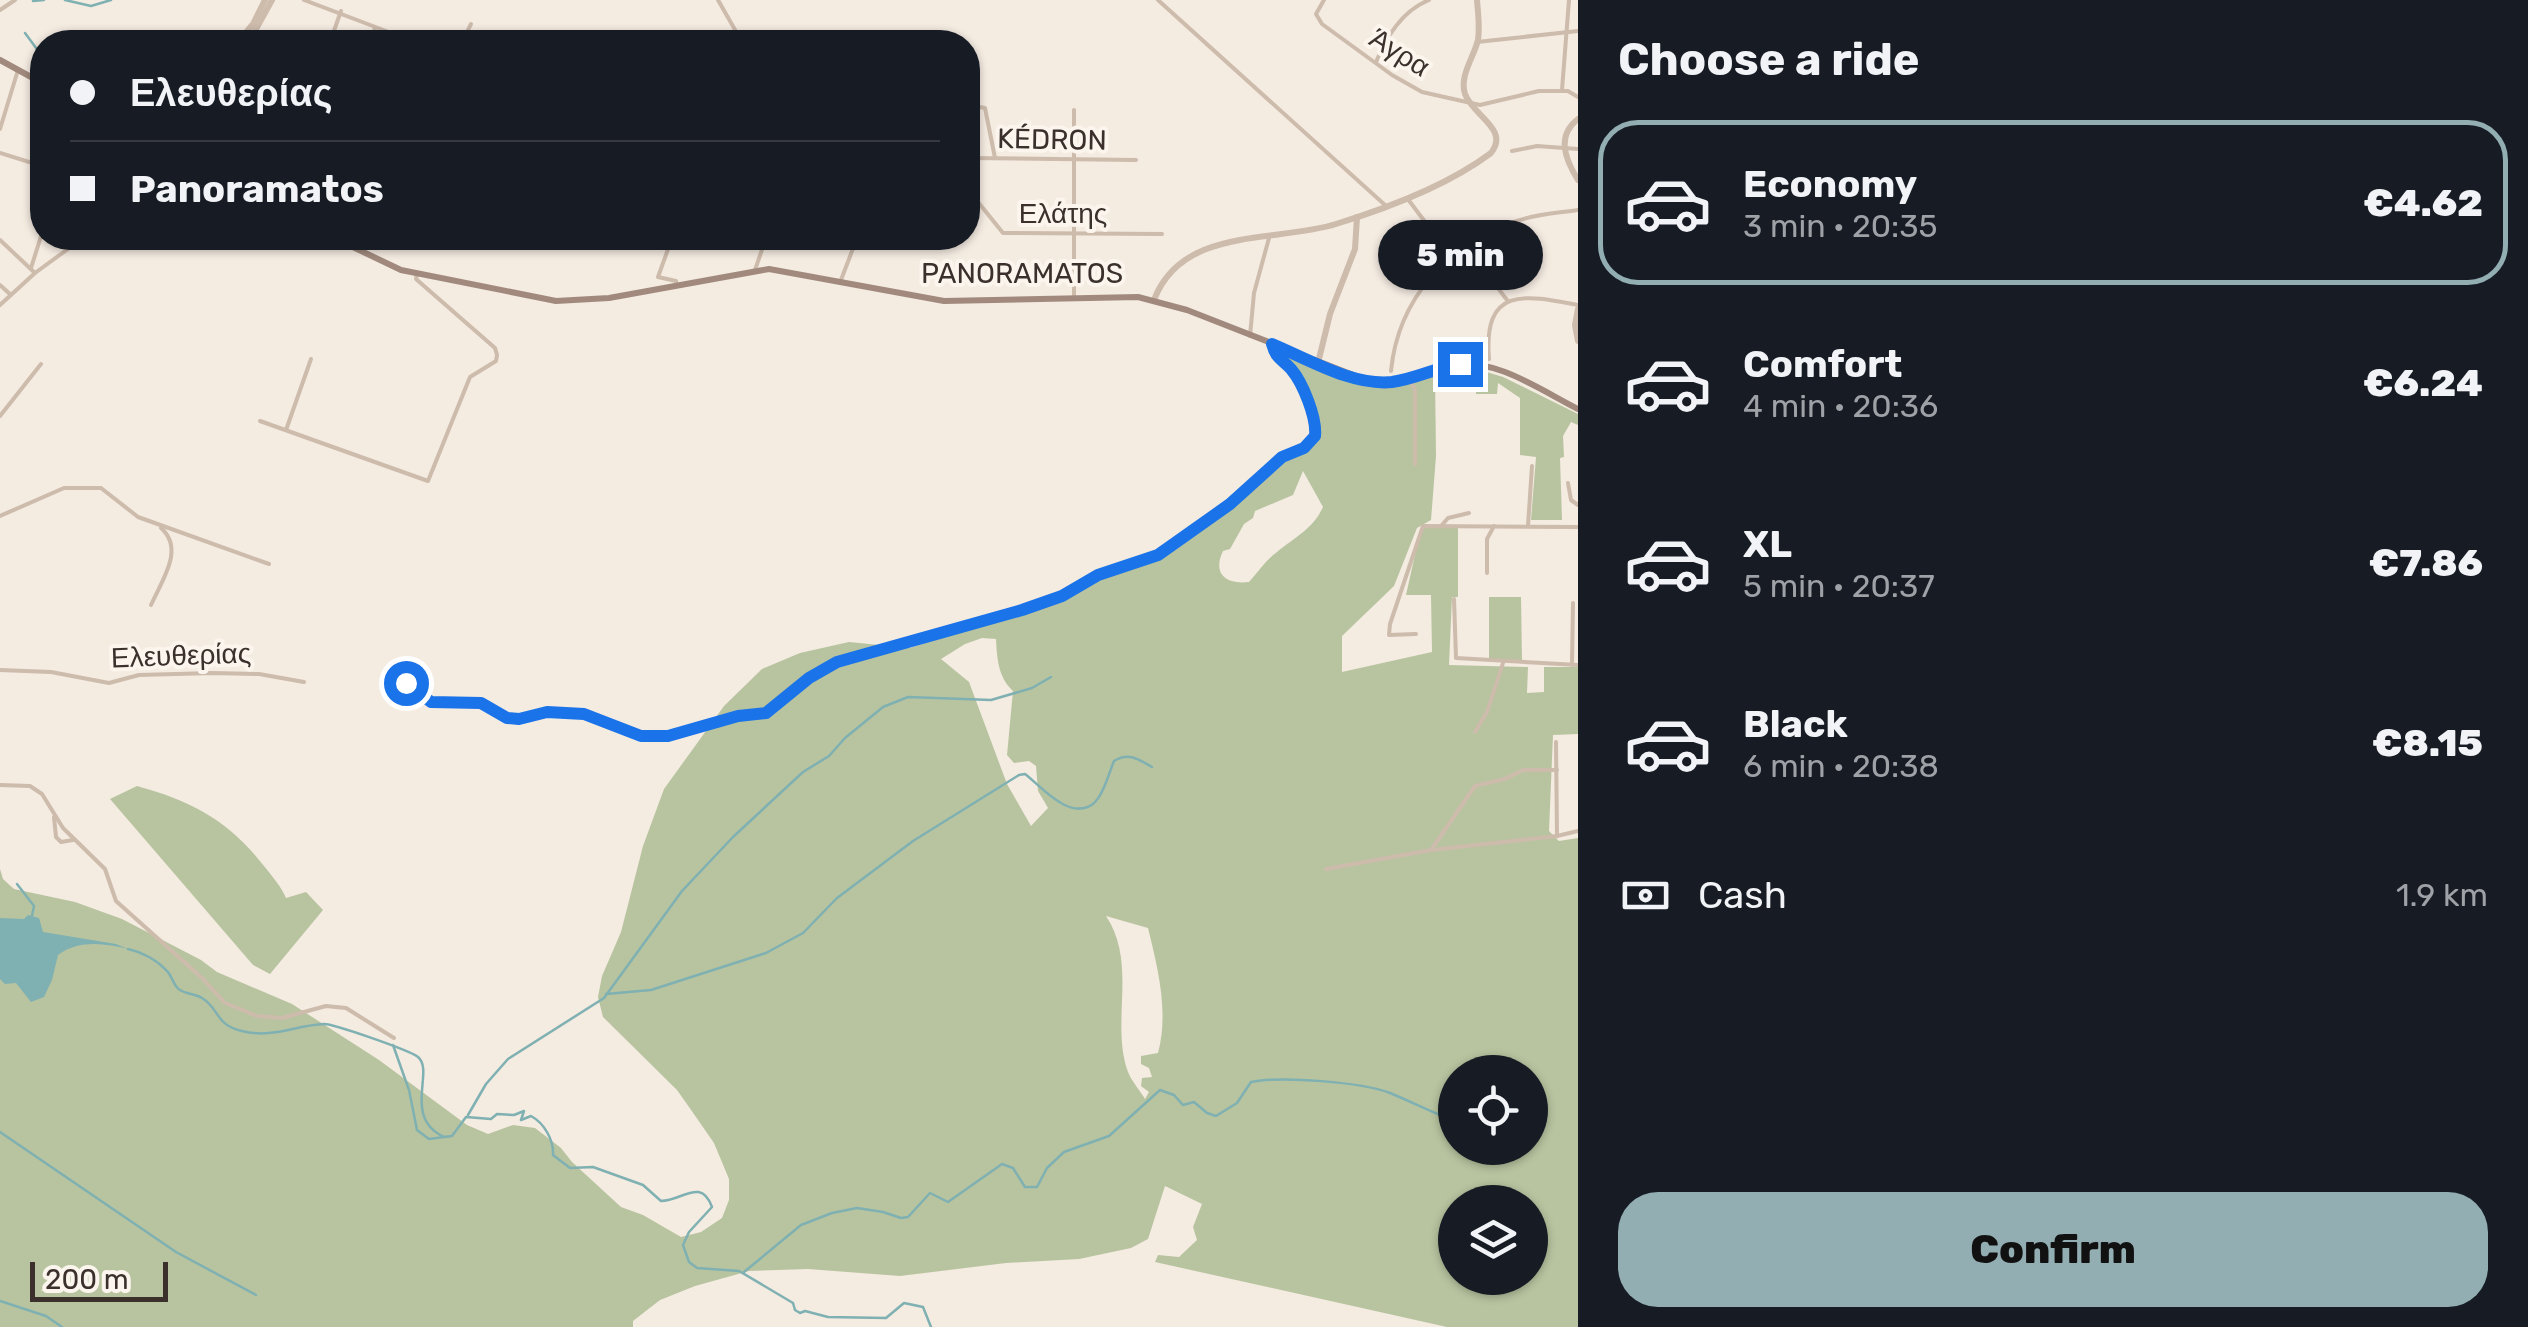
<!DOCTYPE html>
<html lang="en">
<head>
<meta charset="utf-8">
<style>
  body { margin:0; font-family:Rubik,sans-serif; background:#20242c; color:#f1f3f6; height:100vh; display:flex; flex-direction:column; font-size:38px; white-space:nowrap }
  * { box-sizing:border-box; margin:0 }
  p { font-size:32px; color:#9ea1a6 }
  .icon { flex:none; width:55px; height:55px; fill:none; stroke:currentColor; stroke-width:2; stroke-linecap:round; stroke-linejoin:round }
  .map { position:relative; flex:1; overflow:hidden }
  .side { display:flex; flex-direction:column; background:#171b24; width:950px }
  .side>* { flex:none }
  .top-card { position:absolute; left:30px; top:30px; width:950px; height:220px; border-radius:40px; box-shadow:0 2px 8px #0004; display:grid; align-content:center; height:220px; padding:0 40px; background:#171b24 }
  .buttons { position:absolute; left:1438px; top:1055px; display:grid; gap:20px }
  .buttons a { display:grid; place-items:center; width:110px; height:110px; border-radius:50%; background:#171b24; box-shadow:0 2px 8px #0004; font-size:50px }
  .scale { position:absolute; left:30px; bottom:25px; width:138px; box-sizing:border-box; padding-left:10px; border:5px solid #3b302b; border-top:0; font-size:28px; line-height:35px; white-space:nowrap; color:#3b302b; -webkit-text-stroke:8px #fbf5ee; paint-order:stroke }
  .end { position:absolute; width:45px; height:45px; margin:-22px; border:12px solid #1a73e8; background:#fff; box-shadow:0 0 0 5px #fff }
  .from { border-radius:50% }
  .bubble { position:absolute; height:70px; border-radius:35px; background:#171b24; box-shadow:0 2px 8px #0004; font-size:32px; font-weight:800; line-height:70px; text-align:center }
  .top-card b { display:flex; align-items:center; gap:35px; height:95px; font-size:38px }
  .top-card b+b { border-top:2px solid #363941 }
  .top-card i { width:25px; height:25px; background:#f1f3f6 }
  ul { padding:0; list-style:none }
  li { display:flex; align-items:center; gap:30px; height:165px; margin:0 20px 15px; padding:0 20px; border:5px solid transparent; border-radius:40px }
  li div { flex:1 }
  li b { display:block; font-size:38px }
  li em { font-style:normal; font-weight:800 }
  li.current { border-color:#92aeb2 }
  li>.icon { width:90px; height:90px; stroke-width:1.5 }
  h2 { padding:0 40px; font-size:45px; line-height:120px }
  .pay { display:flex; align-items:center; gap:25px; height:110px; padding:0 40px; font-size:38px }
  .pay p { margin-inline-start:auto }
  .button { display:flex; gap:20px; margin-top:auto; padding:20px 40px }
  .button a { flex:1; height:115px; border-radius:40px; background:#92aeb2; color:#111; font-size:40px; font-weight:800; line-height:115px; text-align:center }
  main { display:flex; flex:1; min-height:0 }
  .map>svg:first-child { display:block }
</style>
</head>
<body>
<main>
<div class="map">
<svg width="1578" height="1327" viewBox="0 0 1578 1327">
  <rect width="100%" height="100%" fill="#f4ebe1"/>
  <g fill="#b8c4a0" fill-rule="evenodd">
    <path d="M 1278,351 C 1344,378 1362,395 1435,375 L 1436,456 L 1431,520 L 1417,528 L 1394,586 L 1342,636 L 1342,672 L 1432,652 L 1431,595 L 1406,595 L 1421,528 L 1426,525 L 1458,528 L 1458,597 L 1452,597 L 1449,665 L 1528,667 L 1527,693 L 1544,692 L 1544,667 L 1578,667 L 1578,734 L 1553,735 L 1549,831 L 1559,841 L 1578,838 L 1578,1327 L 1447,1327 L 1155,1262 L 1158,1255 L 1179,1257 L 1197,1240 L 1193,1227 L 1202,1204 L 1165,1186 L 1148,1239 L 1131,1248 L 1079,1259 L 1006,1263 L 900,1276 L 808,1269 L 749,1271 L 695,1286 L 660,1300 L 633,1321 L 633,1327 L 0,1327 L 0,869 L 3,879 L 14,889 L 75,902 L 122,919 L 201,960 L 217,972 L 292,1004 L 379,1060 L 467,1125 L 488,1134 L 513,1125 L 535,1128 L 561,1148 L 572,1162 L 621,1207 L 643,1215 L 681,1237 L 701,1232 L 722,1218 L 729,1200 L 729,1179 L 714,1143 L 689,1107 L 677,1090 L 603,1017 L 598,997 L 602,976 L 621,932 L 643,846 L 664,789 L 724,706 L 762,669 L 800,653 L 849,642 L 910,648 L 1051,602 L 1093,578 L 1153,559 L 1229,507 L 1282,459 L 1315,438 C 1319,414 1307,397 1297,377 C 1292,367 1281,362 1278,351 ZM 1303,471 L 1323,507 C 1313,529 1295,537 1277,552 C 1266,560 1258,572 1249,582 C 1226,585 1212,574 1223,551 L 1230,549 L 1244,524 L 1253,518 L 1255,511 L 1293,495 ZM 982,638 L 996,639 C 997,658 998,677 1013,691 L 1007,755 L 1014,763 L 1029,761 L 1036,766 L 1038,791 L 1048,808 L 1031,826 L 1007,784 L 969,682 L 941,659 L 965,644 ZM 1106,916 L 1148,928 C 1158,969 1169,1012 1158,1053 L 1141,1056 L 1141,1064 L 1149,1068 L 1152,1077 L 1142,1078 L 1141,1086 L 1149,1092 L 1145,1099 C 1140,1090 1132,1082 1128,1072 C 1110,1022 1138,964 1106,916 ZM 1455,1072 L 1530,1072 L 1530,1148 L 1455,1148 ZM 1455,1202 L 1530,1202 L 1530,1278 L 1455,1278 Z"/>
    <polygon points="1477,369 1503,377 1578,414 1578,425 1571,422 1563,436 1564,457 1560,458 1562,520 1531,520 1536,457 1520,455 1520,398 1498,383 1497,394 1476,394"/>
    <polygon points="1489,597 1521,597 1522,663 1489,660"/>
    <path d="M 137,786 C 192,801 229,821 264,866 C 272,876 282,888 286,898 L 306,892 L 323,910 L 270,974 L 253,965 L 110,799 Z"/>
  </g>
  <path fill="#7fb0b2" d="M 28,915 L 39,918 L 43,932 L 116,944 L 128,949 C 104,943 78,940 58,955 L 52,980 L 44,997 L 31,1002 L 16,983 L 5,984 L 0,979 L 0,918 L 24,919 Z"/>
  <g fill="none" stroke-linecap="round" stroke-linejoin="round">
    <g stroke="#7fb0b2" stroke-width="2.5">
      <polyline points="65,0 91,6 111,0"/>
      <polyline points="33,1 44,0"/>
      <polyline points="25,33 42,56"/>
      <polyline points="17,884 34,906 32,916"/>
      <path d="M 128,949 C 142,952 157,960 167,971 C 173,977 173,986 180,990 C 186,994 196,994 202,998 C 220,1009 215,1025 242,1031 C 272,1039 296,1025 324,1024 C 334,1024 409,1050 418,1057 C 435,1071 402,1117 444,1137"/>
      <path d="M 606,994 L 651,990 L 766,953 L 803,933 L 837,898 L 913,841 L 1019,775 L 1025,774 C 1042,787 1069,821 1093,804 C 1103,796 1109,773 1114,761 C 1129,752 1138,759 1152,767"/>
      <path d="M 393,1045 L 409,1090 L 417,1130 L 429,1139 L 452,1136 L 466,1117 L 491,1119 L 497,1114 L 514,1115 L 524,1111 L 521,1120 L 531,1116 C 544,1123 554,1140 553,1155 L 570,1168 L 593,1167 L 643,1185 L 661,1201 C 682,1201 701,1177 712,1207 L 689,1232 L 683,1245 L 689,1262 L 697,1268 L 739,1271 L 793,1303 L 795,1310 L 800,1313 L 805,1311 L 828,1317 L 886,1318 L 904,1303 L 923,1307 L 931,1327"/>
      <polyline points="468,1115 486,1084 508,1059 604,998 682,891 733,837 803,772 829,756 845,738 883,707 908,697 991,700 1032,688 1051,677"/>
      <polyline points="0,1132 176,1252 256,1295"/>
      <path d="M 744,1272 L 801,1225 L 832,1213 L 857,1208 L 883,1212 L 901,1218 L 908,1217 L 930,1193 L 948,1202 L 1002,1164 L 1013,1168 L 1025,1187 L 1037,1187 L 1047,1168 L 1064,1152 L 1109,1136 L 1160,1090 L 1174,1095 L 1183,1105 L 1194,1102 L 1207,1113 L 1216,1116 L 1237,1103 L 1251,1082 C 1282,1076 1361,1082 1390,1093 C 1412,1102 1433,1113 1455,1121"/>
      <polyline points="0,1301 46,1316 62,1327"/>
    </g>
    <g stroke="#cdbbac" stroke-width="4">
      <polyline points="304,0 415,42"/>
      <polyline points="718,0 742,42"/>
      <polyline points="1158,0 1385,205"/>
      <polyline points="1324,0 1316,14 1322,24 1392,75 1422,92 1480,105 1539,91 1568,91 1578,97"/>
      <polyline points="0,10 15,0"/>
      <polyline points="330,42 341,11"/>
      <polyline points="370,42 375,28"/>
      <polyline points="462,42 471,24"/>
      <polyline points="1477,42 1578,31"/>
      <path d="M 1376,62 C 1387,36 1402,11 1429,0"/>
      <polyline points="1562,90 1569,0"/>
      <polyline points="979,107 985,108 995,158"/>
      <polyline points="0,129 18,70"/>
      <polyline points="1512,151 1537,146 1578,149"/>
      <polyline points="0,153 42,166"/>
      <polyline points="968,158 1136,160"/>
      <polyline points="1407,198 1432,231 1485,271 1507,300"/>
      <polyline points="978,202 1003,233 1162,234"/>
      <polyline points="672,238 658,277 676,281 677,285"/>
      <polyline points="0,240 35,273"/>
      <polyline points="31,268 42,233"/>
      <polyline points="755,270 766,238"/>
      <polyline points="841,280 857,238"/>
      <polyline points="0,285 11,295"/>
      <polyline points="1074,297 1074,110"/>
      <polyline points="0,305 35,273 83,238"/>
      <polyline points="1250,336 1254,293 1269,238"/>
      <path d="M 1489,359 C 1483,287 1523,294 1578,305"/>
      <path d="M 1391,371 C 1398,299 1448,243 1517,221 C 1536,214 1558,213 1578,210"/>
      <polyline points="1409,378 1415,390 1415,464"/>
      <polyline points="0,416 41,364"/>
      <polyline points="260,421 428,481 470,377 496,361 497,355 495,348 416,279 417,274"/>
      <polyline points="286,430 311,359"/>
      <polyline points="1568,483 1571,500 1578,505"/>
      <polyline points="0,516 64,488 101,488 138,517 269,564"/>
      <polyline points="1442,525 1448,518 1469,513"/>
      <polyline points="1528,526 1532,466"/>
      <polyline points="1487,573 1487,539 1494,526"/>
      <polyline points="1454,599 1456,658 1578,665"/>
      <path d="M 151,605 C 162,580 185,549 161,528"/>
      <polyline points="1416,634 1389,635 1390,624 1423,526 1578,527"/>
      <polyline points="1572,665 1573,603"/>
      <polyline points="0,670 51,672 109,683 139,675 213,673 259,674 304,682"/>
      <path d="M 406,683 L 434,703 L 481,703 L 507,718 L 519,719 L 547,712 L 585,714 L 641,736 L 675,735 L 723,719 L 756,716 L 777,706 L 809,678 L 837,662 L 1022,610 L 1062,596 L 1097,575 L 1157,555 L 1230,504 L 1282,457 L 1304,447 L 1315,437 C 1317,418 1305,388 1294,372 C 1286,361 1277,360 1273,346"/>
      <polyline points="1475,732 1487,712 1503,663"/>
      <polyline points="1556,742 1557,836 1578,831"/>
      <polyline points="1557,770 1523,770 1505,779 1475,786 1431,850 1557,836"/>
      <polyline points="0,785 30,786 42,794 63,828 105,869 116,901 202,978 225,1003 257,1016 282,1018 326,1006 346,1008 394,1038"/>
      <polyline points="54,817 56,837 61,842 73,840"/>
      <polyline points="1326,869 1431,850"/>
    </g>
    <g stroke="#cdbbac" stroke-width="6">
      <polyline points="238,42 253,24 265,0"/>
      <polyline points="249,42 272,0"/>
      <path d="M 1578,119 C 1556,136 1565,159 1578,180"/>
      <path d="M 1154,300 C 1182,226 1275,243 1336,224 C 1388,208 1447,186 1491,153 C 1510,129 1473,116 1465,94 C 1459,76 1474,57 1478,40 C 1480,27 1478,13 1477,0"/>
      <polyline points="1578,309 1575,325 1578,341"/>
      <polyline points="1318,363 1330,314 1355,249 1357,217"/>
    </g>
    <g stroke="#a18a7d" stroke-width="6">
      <polyline points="0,60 42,83"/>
      <path d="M 334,238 L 401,270 L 556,301 L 609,298 L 769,269 L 944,301 L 1138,297 L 1187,310 L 1366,380 C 1398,386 1421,371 1451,365 C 1495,357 1540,390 1578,409"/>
    </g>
  </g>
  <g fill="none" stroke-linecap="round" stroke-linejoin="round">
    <path stroke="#1a73e8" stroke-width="12" d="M 406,683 L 431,702 L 481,703 L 507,718 L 519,719 L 547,712 L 584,714 L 641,736 L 668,736 L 738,716 L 766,713 L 809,678 L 837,662 L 1022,610 L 1062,596 L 1098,575 L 1158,555 L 1230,504 L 1282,457 L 1304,448 L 1315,436 C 1317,418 1303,383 1291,369 C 1282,359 1276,359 1272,344 C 1308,359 1352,386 1392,382 C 1416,379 1437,367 1460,364"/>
  </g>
  <g text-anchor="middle" stroke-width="8" stroke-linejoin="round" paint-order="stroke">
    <g font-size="28" fill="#3b302b" stroke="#fbf5ee">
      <text transform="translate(1400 52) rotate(32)" y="10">Άγρα</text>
      <text transform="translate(1052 139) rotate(1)" y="10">KÉDRON</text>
      <text x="1063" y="223">Ελάτης</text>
      <text x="1022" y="283">PANORAMATOS</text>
      <text transform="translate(181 655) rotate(-2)" y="10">Ελευθερίας</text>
    </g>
  </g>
</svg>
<div class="buttons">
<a><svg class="icon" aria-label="locate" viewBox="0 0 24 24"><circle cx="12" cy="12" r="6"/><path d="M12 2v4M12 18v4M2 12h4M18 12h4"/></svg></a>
<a><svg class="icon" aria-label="layers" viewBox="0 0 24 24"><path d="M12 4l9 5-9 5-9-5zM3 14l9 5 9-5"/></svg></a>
</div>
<div class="scale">200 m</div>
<i class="end from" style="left:406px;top:683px"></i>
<i class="end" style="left:1460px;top:364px"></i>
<div class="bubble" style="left:1378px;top:220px;width:165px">5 min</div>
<div class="top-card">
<b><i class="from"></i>Ελευθερίας</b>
<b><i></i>Panoramatos</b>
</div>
</div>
<section class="side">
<h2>Choose a ride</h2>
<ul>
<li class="current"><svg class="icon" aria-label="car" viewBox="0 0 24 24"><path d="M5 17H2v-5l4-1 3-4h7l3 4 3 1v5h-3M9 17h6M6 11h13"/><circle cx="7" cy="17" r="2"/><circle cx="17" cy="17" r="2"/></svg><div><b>Economy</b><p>3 min · 20:35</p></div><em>€4.62</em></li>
<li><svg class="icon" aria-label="car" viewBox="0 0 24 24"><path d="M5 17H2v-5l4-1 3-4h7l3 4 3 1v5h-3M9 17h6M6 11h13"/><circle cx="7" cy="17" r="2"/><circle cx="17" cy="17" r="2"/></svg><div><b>Comfort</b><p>4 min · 20:36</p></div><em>€6.24</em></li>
<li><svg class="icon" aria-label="car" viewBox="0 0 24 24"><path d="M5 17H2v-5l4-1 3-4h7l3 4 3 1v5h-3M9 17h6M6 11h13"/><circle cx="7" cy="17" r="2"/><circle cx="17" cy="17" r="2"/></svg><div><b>XL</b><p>5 min · 20:37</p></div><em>€7.86</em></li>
<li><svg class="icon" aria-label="car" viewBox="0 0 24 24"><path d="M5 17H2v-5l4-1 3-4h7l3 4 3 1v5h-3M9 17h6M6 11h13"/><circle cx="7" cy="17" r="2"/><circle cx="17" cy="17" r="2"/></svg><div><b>Black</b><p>6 min · 20:38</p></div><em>€8.15</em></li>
</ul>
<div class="pay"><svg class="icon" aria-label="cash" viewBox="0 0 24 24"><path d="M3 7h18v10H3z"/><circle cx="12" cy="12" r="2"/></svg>Cash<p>1.9 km</p></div>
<div class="button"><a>Confirm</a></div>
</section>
</main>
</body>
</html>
